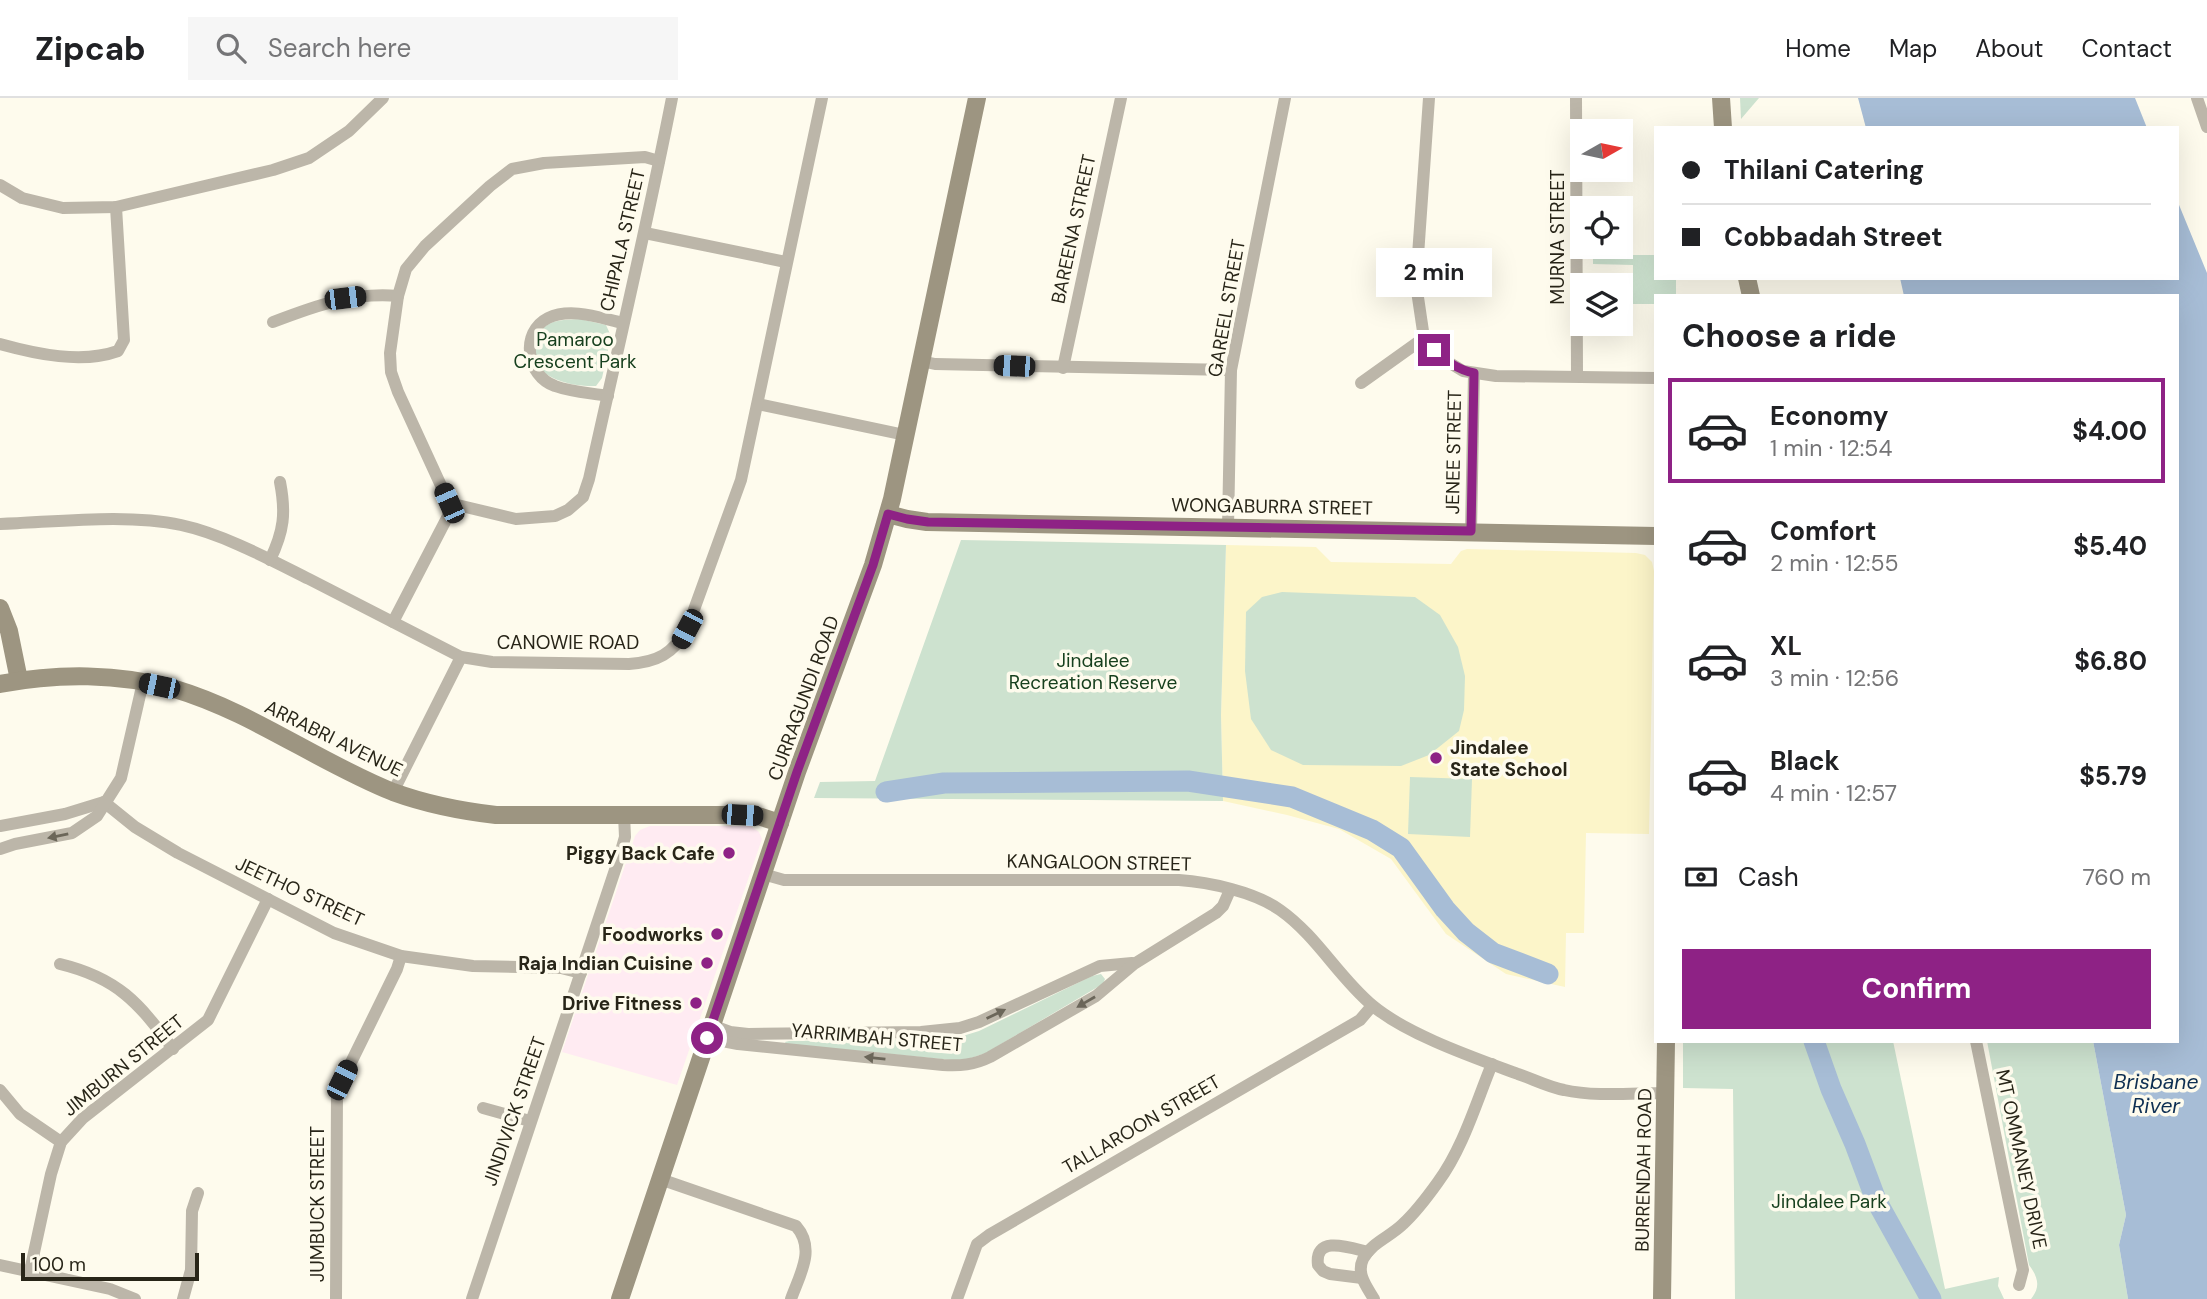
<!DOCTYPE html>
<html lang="en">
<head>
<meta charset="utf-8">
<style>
  body { margin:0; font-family:"DM Sans",sans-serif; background:#f6f6f6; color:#202124; height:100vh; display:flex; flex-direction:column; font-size:26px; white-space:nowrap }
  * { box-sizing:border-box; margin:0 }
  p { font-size:23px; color:#757577 }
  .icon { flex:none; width:38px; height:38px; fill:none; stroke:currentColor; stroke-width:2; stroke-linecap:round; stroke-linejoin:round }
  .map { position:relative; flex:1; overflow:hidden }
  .side { position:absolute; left:1654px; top:196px; width:525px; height:749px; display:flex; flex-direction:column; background:#fff; border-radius:0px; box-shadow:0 7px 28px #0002 }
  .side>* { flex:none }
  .banner { position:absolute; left:1654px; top:28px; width:525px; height:154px; border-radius:0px; box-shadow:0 7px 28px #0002; display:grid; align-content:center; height:154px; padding:0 28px; background:#fff }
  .needle { width:46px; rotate:81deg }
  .buttons { position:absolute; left:1570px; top:21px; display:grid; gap:14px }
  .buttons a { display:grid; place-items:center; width:63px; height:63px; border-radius:0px; background:#fff; box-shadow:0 7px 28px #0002; font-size:35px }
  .scale { position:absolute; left:21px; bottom:18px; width:178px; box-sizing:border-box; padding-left:7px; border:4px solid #282518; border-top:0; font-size:19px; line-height:24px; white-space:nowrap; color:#282518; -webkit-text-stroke:5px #fefbed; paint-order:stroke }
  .end { position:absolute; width:32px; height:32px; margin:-16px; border:9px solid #8e2285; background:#fff; box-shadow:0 0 0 4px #fff }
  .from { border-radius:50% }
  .bubble { position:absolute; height:49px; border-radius:0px; background:#fff; box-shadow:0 7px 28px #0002; font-size:23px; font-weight:700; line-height:49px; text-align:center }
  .car { position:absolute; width:21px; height:42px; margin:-21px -10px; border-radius:9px; box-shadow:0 0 5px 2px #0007; background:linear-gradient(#222 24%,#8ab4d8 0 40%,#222 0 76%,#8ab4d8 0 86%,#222 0) }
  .banner b { display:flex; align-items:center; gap:24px; height:66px; font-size:26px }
  .banner b+b { border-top:2px solid #e0e0e0 }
  .banner i { width:18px; height:18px; background:#202124 }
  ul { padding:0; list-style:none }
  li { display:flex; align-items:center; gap:21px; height:105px; margin:0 14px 10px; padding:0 14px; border:4px solid transparent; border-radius:0px }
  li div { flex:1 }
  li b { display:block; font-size:26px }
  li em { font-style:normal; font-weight:700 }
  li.on { border-color:#8e2285 }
  li>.icon { width:63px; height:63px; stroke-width:1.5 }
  h2 { padding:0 28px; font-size:32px; line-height:84px }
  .pay { display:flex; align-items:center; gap:18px; height:77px; padding:0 28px; font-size:26px }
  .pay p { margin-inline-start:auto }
  .primary-button { display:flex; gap:14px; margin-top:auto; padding:14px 28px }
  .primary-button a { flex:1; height:80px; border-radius:0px; background:#8e2285; color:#fff; font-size:28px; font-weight:700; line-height:80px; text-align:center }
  header { display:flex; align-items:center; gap:42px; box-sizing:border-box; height:98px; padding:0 35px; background:#fff; border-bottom:2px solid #e0e0e0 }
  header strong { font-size:33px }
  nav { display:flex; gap:38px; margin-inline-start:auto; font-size:24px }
  .search { width:490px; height:63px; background:#f6f6f6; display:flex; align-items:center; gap:18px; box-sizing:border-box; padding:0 24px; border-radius:0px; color:#757577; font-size:26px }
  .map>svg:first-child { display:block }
</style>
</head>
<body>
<header>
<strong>Zipcab</strong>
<div class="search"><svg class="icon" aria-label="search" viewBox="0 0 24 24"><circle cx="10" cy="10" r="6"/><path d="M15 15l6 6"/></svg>Search here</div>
<nav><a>Home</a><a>Map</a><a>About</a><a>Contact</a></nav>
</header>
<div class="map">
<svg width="2207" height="1201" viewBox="0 0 2207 1201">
  <rect width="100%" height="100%" fill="#fefbed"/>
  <polygon fill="#ffebf2" points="650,728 750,728 759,734 762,741 677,987 562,954 635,738 640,732"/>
  <polygon fill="#fcf5c9" points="1226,447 1316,449 1331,464 1451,466 1461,453 1467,451 1636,455 1645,457 1652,464 1654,473 1649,736 1586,735 1584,835 1566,835 1565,889 1506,876 1446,836 1391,761 1339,731 1287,717 1223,703 1221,617"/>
  <g fill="#cde2cf">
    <polygon points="1740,0 1759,0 1741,21"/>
    <polygon points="1593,157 1655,157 1656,180 1676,180 1676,198 1656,198 1655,206 1633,206 1633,167 1593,166"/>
    <path d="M 580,221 L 606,227 L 611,238 L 602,280 L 596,288 C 577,289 540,283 535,260 C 534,259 536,250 536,249 C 539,222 557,222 580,221 Z"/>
    <polygon points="961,442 1226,447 1221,617 1223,703 814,700 820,684 875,683"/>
    <polygon points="1282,494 1415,499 1440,517 1458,549 1465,578 1464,612 1459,633 1429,657 1401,668 1303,667 1271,652 1251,621 1245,573 1246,514 1262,499"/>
    <polygon points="1410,679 1472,681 1470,739 1408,736"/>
    <polygon points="1101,876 1105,881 1103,886 1096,890 986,955 962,963 786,946 785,944 789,943 934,941 966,937 979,933 1092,878"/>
    <polygon points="1683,943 1893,943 1945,1191 1999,1179 1998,1188 2004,1201 1735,1201 1733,991 1683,990"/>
    <path d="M 1987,943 L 2093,943 L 2126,1117 L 2119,1147 L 2128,1201 L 2031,1201 C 2041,1189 2038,1179 2029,1167 Z"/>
  </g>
  <g fill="#a7bdd6">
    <polygon points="1858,0 2135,0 2147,30 1866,30"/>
    <polygon points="2177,102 2207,175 2207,1201 2128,1201 2119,1147 2126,1117 2093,943 2177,943 2177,198 1904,198 1900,180 2177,180"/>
  </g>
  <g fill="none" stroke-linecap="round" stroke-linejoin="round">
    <g stroke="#a7bdd6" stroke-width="21">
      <polyline points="886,694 944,685 1188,683 1292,699 1372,732 1401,750 1445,811 1466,834 1493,855 1548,876"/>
      <polyline points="1814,943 1831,991 1855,1046 1876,1102 1931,1201"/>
    </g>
    <g stroke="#bcb6a9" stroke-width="12">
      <polyline points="1429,0 1416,186 1424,240 1434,252 1445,262 1463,273 1496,278 1656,280"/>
      <polyline points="1576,0 1577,278"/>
      <polyline points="2197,0 2207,29"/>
      <polyline points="0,87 22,100 63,110 116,109 273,72 309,60 349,33 383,0"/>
      <polyline points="645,135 786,164"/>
      <path d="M 273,224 C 315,208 352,194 398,198"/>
      <path d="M 0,246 C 36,256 82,266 118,253 L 124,242 L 116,109"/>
      <polyline points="921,263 935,266 1231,272"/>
      <polyline points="1063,270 1121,0"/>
      <polyline points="1361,285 1424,240"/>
      <path d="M 608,298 C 591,295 571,294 555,288 C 526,278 520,234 548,220 C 571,209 600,220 623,225"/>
      <polyline points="758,306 905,337"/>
      <path d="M 449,405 L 516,421 L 555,418 L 568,412 L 583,399 L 589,381 C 617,254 647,128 672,0"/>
      <path d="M 0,426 C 56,424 127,415 181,427 C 223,436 271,462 309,481 C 359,507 410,533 461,559 L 492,564 L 629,566 C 657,564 673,556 687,531 L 741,382 L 822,0"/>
      <polyline points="1228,429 1231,272 1285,0"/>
      <polyline points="1471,433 1474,275"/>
      <path d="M 270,462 C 284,433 286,415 280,384"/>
      <polyline points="393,524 448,418 449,405 398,294 391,274 390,255 398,198 406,171 425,148 490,88 512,71 544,65 645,59 659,63"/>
      <polyline points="393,694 461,559"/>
      <polyline points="104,704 135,729 178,755 334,835 401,858 473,868 561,870 581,875"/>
      <polyline points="0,728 65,716 104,704"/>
      <polyline points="0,751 15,746 72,735 97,718 121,680 143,584"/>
      <path d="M 763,776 L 784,782 L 1179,782 C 1209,784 1255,794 1280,812 C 1317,838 1339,880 1373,908 C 1408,937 1475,960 1518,976 C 1533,981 1548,989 1564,992 C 1594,999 1634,995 1665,995"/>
      <path d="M 60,866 C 118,880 139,905 173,951"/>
      <polyline points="711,927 730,934 748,936 921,934 960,930 979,924 1100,868 1132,865"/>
      <path d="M 707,940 L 738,946 L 943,967 C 960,968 974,967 990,959 L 1096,898 L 1134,866 L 1216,815 L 1223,808 L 1230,792"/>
      <polyline points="1976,943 2023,1172 2019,1187"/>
      <polyline points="0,992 20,1016 61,1044"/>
      <polyline points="483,1010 530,1023"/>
      <path d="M 660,1081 L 796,1128 C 816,1151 800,1176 791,1201"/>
      <polyline points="0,1167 110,1191 135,1201"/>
      <polyline points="30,1173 51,1076 61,1044 83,1020 208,922 268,801"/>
      <path d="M 1362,1180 L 1330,1176 L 1323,1173 L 1318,1167 C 1314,1136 1351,1150 1368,1154"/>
      <polyline points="183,1201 191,1172 192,1113 198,1095"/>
      <polyline points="336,1201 337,993 397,871 401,858"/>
      <polyline points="472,1201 619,760 625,739 624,717"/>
      <polyline points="957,1201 977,1146 989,1137 1360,922 1372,908"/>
      <path d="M 1374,1201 C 1367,1189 1356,1176 1363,1161 C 1372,1144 1390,1139 1403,1126 C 1416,1114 1428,1098 1438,1084 C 1463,1050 1476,1005 1492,966"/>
    </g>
    <g stroke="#9d9581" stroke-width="18">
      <polyline points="1721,0 1723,30"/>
      <polyline points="1747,180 1751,198"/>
      <polyline points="888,416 907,421 927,424 1656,438"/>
      <polyline points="0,510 9,533 19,582"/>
      <path d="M 0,586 C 57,575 119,575 175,591 C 252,614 318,664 393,694 C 426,706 461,713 496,717 L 742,717 L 758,718 L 780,725"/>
      <polyline points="620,1201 797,674 873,467 892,401 977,0"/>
      <polyline points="1662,1201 1666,943"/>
    </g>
  </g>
  <defs><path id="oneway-solid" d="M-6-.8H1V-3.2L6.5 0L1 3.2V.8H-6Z" transform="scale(1.75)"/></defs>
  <g fill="#6b6659">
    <use href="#oneway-solid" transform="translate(58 738) rotate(168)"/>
    <use href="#oneway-solid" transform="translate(1086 904) rotate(150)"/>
    <use href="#oneway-solid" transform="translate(996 916) rotate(-26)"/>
    <use href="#oneway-solid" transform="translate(875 960) rotate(-174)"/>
  </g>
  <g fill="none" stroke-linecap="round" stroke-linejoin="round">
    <path stroke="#8e2285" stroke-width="9" d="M 707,940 L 797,674 L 873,467 L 888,416 L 907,421 L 928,424 L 1471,433 L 1474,275 C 1458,272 1446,263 1434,252"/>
  </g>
  <g fill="#8e2285" stroke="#fefbed" stroke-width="2.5">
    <circle cx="1436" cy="660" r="7"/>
    <circle cx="729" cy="755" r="7"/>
    <circle cx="717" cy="836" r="7"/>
    <circle cx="707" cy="865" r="7"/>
    <circle cx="696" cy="905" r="7"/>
  </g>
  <g text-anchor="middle" stroke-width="7" stroke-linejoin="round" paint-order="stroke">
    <g font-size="19" fill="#282518" stroke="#fefbed">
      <text transform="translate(1073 131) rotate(-78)" y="7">BAREENA STREET</text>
      <text transform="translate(1557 139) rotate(-90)" y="7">MURNA STREET</text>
      <text transform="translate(622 142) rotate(-77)" y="7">CHIPALA STREET</text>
      <text transform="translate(1226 210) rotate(-80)" y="7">GAREEL STREET</text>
      <text transform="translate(1453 354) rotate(-89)" y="7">JENEE STREET</text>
      <text transform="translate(1272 408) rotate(1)" y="7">WONGABURRA STREET</text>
      <text x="568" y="551">CANOWIE ROAD</text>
      <text transform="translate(803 600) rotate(-70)" y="7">CURRAGUNDI ROAD</text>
      <text transform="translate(334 640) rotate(26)" y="7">ARRABRI AVENUE</text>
      <text transform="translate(1099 764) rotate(1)" y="7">KANGALOON STREET</text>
      <text transform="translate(300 793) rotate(25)" y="7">JEETHO STREET</text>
      <text transform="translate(877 939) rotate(5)" y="7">YARRIMBAH STREET</text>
      <text transform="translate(123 967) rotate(-39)" y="7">JIMBURN STREET</text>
      <text transform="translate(514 1013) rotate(-71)" y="7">JINDIVICK STREET</text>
      <text transform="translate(1141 1026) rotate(-30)" y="7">TALLAROON STREET</text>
      <text transform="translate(2022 1061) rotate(78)" y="7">MT OMMANEY DRIVE</text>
      <text transform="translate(1643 1072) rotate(-89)" y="7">BURRENDAH ROAD</text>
      <text transform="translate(317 1106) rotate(-90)" y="7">JUMBUCK STREET</text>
    </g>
    <g font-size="19" fill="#17401e" stroke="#fefbed">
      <text x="575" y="248">Pamaroo<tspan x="575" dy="22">Crescent Park</tspan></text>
      <text x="1093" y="569">Jindalee<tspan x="1093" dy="22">Recreation Reserve</tspan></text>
      <text x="1829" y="1110">Jindalee Park</text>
    </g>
    <g font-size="19" font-weight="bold" fill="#282518" stroke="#fefbed" text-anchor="end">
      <text x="1450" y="656" text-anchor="start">Jindalee<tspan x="1450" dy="22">State School</tspan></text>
      <text x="715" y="762">Piggy Back Cafe</text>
      <text x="703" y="843">Foodworks</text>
      <text x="693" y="872">Raja Indian Cuisine</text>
      <text x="682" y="912">Drive Fitness</text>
    </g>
    <g font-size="21" font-style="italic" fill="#0e2f52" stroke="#fefbed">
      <text x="2156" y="991">Brisbane<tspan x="2156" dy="24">River</tspan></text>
    </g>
  </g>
</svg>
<div class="buttons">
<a><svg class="needle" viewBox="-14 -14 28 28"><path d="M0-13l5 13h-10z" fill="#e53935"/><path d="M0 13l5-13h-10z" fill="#757577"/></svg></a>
<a><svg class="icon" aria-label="locate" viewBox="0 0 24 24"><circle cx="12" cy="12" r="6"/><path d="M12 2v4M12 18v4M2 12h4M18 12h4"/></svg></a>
<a><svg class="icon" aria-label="layers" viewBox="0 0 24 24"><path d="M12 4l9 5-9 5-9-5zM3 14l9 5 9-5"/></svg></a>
</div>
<div class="scale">100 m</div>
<i class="end from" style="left:707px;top:940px"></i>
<i class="end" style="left:1434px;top:252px"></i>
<div class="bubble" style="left:1376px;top:150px;width:116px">2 min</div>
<i class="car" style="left:345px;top:200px;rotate:83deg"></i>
<i class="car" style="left:1014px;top:268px;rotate:272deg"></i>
<i class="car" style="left:449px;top:405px;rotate:336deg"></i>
<i class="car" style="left:687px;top:531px;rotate:208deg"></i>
<i class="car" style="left:159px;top:588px;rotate:282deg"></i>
<i class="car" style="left:742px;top:717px;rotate:93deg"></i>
<i class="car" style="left:342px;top:982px;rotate:26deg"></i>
<div class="banner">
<b><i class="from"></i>Thilani Catering</b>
<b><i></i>Cobbadah Street</b>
</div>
<section class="side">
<h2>Choose a ride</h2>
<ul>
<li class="on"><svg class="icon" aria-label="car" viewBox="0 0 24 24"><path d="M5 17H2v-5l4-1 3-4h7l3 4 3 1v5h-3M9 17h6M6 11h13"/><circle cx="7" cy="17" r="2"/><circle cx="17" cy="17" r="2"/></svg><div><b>Economy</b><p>1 min · 12:54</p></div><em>$4.00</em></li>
<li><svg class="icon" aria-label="car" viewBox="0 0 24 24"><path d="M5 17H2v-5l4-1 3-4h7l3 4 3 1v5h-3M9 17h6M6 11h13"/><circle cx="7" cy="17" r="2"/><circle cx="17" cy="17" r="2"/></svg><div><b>Comfort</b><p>2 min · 12:55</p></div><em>$5.40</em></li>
<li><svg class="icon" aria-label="car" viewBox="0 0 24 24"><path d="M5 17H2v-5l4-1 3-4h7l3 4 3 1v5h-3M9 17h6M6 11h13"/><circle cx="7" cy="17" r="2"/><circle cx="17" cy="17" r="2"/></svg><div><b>XL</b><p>3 min · 12:56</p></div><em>$6.80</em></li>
<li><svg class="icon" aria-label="car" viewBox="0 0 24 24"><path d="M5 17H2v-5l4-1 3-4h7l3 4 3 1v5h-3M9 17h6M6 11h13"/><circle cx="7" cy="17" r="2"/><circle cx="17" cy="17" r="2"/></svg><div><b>Black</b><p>4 min · 12:57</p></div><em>$5.79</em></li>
</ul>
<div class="pay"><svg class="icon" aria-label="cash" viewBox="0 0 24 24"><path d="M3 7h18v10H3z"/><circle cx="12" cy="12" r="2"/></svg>Cash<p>760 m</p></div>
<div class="primary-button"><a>Confirm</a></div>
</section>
</div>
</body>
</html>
